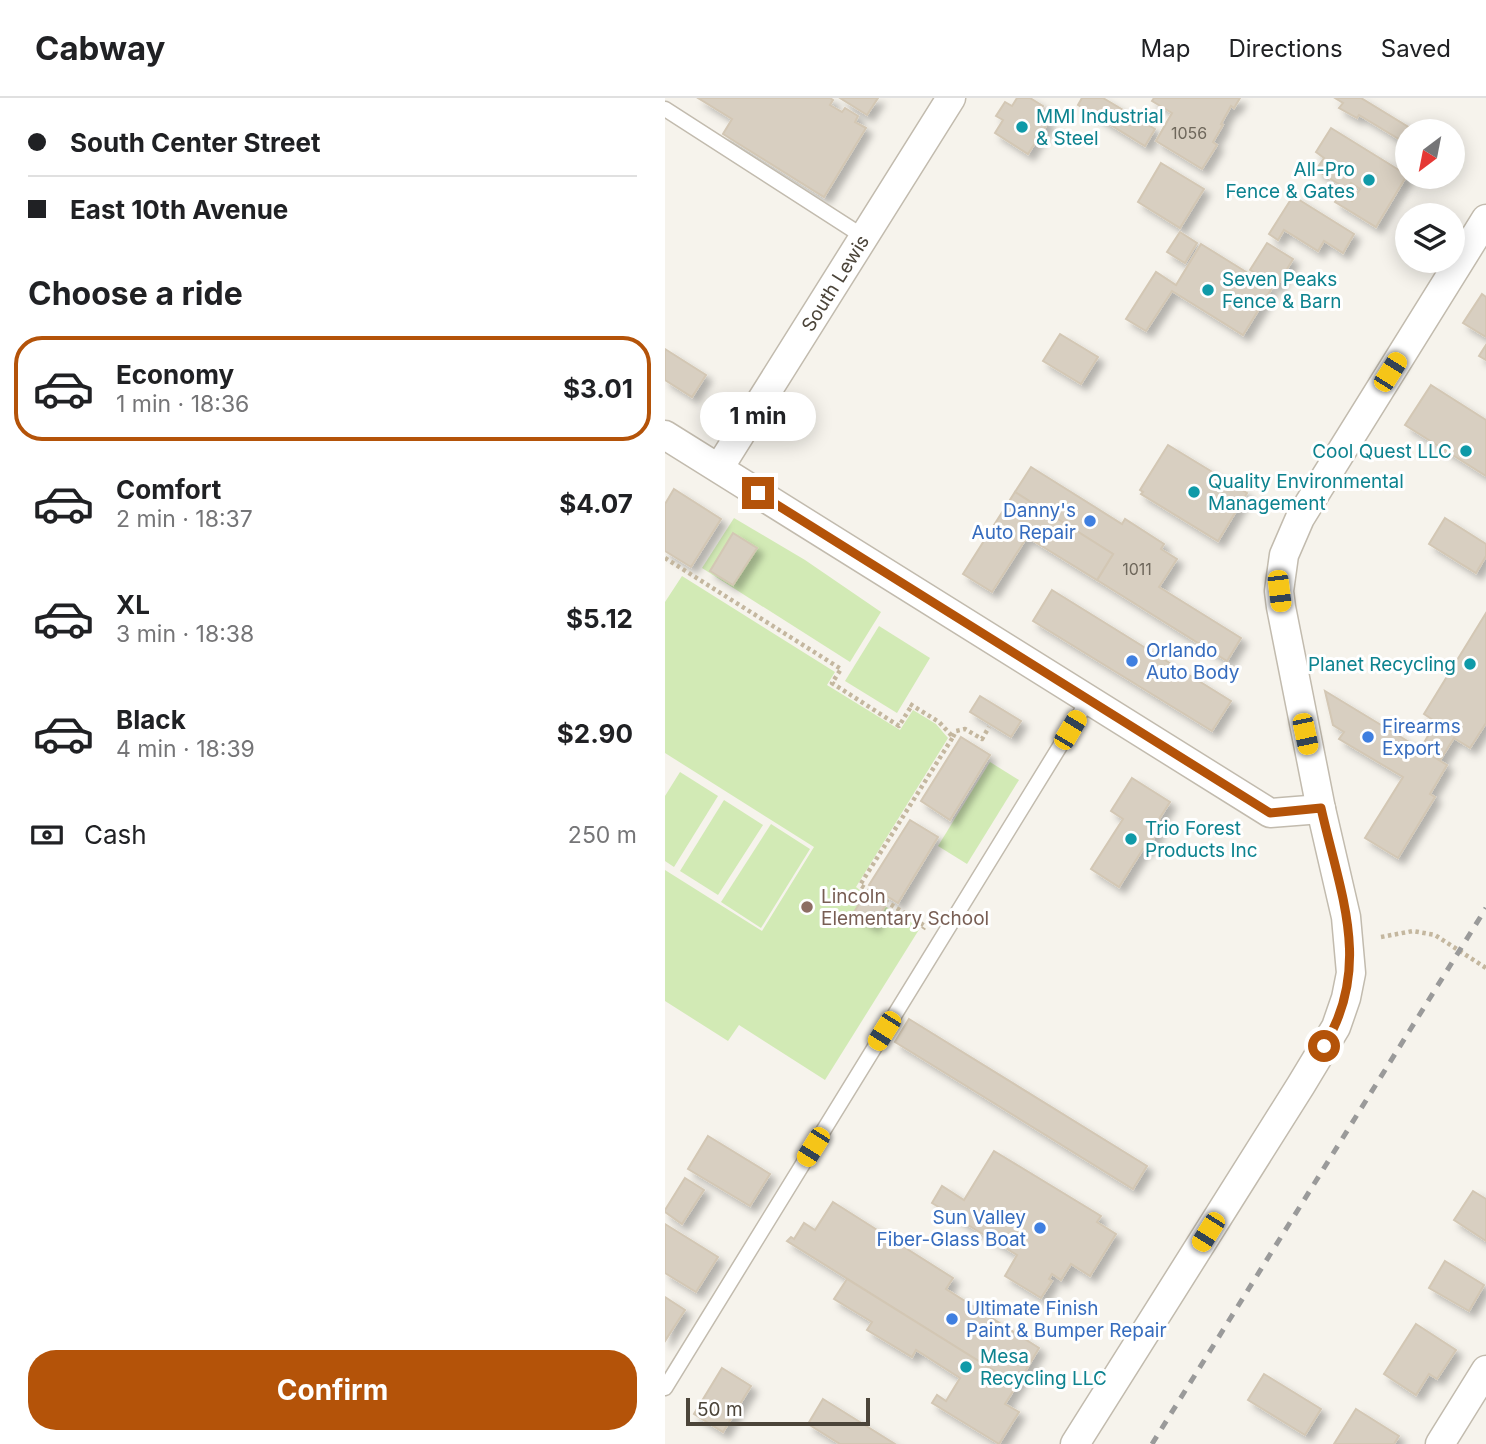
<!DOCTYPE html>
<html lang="en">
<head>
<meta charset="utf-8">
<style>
  body { margin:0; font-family:Inter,sans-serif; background:#f2f2f2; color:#202124; height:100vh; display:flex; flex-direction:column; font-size:26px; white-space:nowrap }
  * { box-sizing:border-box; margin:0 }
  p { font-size:23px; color:#757577 }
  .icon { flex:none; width:38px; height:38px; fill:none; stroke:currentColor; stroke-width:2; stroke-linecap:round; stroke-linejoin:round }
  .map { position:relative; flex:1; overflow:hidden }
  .details { display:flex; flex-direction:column; background:#fff; width:665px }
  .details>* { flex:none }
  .top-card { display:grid; align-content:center; height:154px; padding:0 28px; background:#fff }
  .needle { width:46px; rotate:212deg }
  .tools { position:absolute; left:730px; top:21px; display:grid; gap:14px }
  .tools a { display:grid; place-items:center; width:70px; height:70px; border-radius:50%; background:#fff; box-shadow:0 4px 18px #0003; font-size:35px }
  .scale { position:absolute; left:21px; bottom:18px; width:184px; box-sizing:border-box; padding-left:7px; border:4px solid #4b4439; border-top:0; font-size:19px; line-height:24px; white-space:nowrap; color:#4b4439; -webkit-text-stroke:5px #fff; paint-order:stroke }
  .end { position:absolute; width:32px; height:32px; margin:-16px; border:9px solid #b45309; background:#fff; box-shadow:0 0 0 4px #fff }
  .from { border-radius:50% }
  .bubble { position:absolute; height:49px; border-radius:24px; background:#fff; box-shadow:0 4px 18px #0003; font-size:23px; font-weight:700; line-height:49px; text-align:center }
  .car { position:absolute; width:21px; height:42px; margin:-21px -10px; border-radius:9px; box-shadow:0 0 5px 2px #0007; background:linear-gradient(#f5c518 24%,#345 0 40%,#f5c518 0 76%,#345 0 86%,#f5c518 0) }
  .top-card b { display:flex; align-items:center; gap:24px; height:66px; font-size:26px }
  .top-card b+b { border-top:2px solid #e0e0e0 }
  .top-card i { width:18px; height:18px; background:#202124 }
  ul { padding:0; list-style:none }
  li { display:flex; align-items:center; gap:21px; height:105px; margin:0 14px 10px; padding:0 14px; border:4px solid transparent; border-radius:28px }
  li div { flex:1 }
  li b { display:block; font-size:26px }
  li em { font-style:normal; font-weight:700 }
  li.on { border-color:#b45309 }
  li>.icon { width:63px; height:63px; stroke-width:1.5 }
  h2 { padding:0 28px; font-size:32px; line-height:84px }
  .pay { display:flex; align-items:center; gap:18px; height:77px; padding:0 28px; font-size:26px }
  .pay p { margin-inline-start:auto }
  .primary-button { display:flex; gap:14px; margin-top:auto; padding:14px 28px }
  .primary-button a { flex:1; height:80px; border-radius:28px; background:#b45309; color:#fff; font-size:28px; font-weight:700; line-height:80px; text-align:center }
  header { display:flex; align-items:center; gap:42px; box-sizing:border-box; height:98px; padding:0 35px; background:#fff; border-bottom:2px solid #e0e0e0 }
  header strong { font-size:33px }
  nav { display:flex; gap:38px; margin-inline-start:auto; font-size:24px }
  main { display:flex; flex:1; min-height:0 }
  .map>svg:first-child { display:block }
</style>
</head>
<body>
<header>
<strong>Cabway</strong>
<nav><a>Map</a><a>Directions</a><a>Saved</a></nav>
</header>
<main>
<section class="details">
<div class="top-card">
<b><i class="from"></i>South Center Street</b>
<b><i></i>East 10th Avenue</b>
</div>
<h2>Choose a ride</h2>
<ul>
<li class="on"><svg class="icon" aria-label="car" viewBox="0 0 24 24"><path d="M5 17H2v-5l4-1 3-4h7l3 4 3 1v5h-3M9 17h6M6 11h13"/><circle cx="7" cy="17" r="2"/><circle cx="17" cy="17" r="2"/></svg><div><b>Economy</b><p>1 min · 18:36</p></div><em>$3.01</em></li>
<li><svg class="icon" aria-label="car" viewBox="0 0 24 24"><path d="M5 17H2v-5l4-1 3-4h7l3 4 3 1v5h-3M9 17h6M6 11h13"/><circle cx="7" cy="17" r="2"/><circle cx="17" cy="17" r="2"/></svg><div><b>Comfort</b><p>2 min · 18:37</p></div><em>$4.07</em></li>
<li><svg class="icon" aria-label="car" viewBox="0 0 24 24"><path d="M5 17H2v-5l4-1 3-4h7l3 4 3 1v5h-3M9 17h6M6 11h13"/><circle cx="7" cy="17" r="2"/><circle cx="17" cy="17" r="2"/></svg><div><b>XL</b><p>3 min · 18:38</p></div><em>$5.12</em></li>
<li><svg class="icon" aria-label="car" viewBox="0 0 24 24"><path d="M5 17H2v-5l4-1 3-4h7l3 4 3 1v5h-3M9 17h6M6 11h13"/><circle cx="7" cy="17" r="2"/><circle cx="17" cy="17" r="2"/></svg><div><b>Black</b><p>4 min · 18:39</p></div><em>$2.90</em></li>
</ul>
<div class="pay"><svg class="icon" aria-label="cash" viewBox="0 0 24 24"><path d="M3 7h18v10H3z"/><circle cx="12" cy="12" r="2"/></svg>Cash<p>250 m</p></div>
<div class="primary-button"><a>Confirm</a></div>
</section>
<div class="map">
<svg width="821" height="1346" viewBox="0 0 821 1346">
  <defs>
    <filter id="shadow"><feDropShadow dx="6" dy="6" stdDeviation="3.5" flood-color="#0004"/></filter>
  </defs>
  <rect width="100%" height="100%" fill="#f6f3ec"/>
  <g fill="#d2eab5">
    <polygon points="69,420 140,462 216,514 185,564 37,470"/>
    <polygon points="17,478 170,574 162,587 235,632 248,612 271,626 283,640 191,789 200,796 188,816 208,828 220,808 255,830 160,982 74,927 63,943 0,903 0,772 97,833 149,749 0,655 0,504"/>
    <polygon points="214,528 265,560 232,615 180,583"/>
    <polygon points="325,664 354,682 302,766 273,748"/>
    <polygon points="15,674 53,698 9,769 0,763 0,698"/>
    <polygon points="59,702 98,727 53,797 15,773"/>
    <polygon points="106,726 145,751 96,830 56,804"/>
  </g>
  <g fill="#d8cfc1" stroke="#d3c7b4" stroke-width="2" filter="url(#shadow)">
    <polygon points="33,0 165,0 168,2 165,7 177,14 180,10 193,18 190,24 201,30 159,99 58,36 67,21"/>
    <polygon points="175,0 213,0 202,17"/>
    <polygon points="352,0 365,0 378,8 373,16 384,23 363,56 330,35 338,22 331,18 340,4 347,8"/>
    <polygon points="417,0 438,0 490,31 480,48 413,7"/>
    <polygon points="489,0 575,0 569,10 566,8 556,26 558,27 548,44 552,47 537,71 491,43 507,15 487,3"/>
    <polygon points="670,0 696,0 750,33 742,33 742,46 694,17 692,20 674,10 678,5"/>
    <polygon points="666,30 742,77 711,129 670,104 675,95 687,103 695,91 686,85 682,91 651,72 659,60 651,54"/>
    <polygon points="496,65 539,91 515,130 473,104"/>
    <polygon points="628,98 689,136 678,155 659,143 653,153 619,132 613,142 604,136"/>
    <polygon points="515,134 532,145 520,165 502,154"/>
    <polygon points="602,145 628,161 612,188 585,172"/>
    <polygon points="536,146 607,190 578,237 507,193 481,233 461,221 491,174 511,187"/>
    <polygon points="817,196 821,199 821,239 798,225"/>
    <polygon points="395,236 433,259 416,286 378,263"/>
    <polygon points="821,247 821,262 814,258"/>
    <polygon points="0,251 41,277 27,299 0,282"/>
    <polygon points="766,287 821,322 821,378 740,327"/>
    <polygon points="503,347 582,395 553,443 476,396 478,394 475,392"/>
    <polygon points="366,369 457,426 460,421 499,446 496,451 512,461 494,489 576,540 562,563 432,482 448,456 350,394"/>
    <polygon points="9,391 56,421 26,469 0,453 0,406"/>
    <polygon points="350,394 448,456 432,482 362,439 327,494 298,476"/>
    <polygon points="780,420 821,446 821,458 811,475 764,446"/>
    <polygon points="68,435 92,450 68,487 45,473"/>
    <polygon points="387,492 566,603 547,633 368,523"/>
    <polygon points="821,515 821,625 805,650 789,640 775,662 756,650 771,624 759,616"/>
    <polygon points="660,593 782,667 765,696 770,699 733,760 700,740 738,679 674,641 679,634 668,627"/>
    <polygon points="315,598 356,623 346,639 305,614"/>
    <polygon points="296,639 325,657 285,722 256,703"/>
    <polygon points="467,680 505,704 489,729 494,732 481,752 478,751 454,789 426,771 458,721 446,713"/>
    <polygon points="245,722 273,739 233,805 204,787"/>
    <polygon points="200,796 220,808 208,828 188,816"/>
    <polygon points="244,921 482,1068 468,1091 230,944"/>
    <polygon points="43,1038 105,1076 85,1108 23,1071"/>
    <polygon points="329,1053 436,1118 432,1124 451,1136 425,1178 406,1166 396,1182 387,1176 384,1181 387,1183 376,1200 340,1178 352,1157 267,1105 277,1088 299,1102"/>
    <polygon points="20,1080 39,1092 17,1126 0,1114 0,1112"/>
    <polygon points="808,1093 821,1101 821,1143 789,1122"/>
    <polygon points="168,1104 288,1180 281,1191 374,1250 352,1287 122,1143 126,1139 129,1141 139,1125 150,1132"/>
    <polygon points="0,1126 53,1159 31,1194 0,1175"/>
    <polygon points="780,1163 819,1187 804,1213 764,1190"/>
    <polygon points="182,1181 352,1287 340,1306 354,1314 334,1346 267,1305 272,1297 281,1303 295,1280 251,1252 247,1259 202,1232 207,1224 169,1201"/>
    <polygon points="0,1199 20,1212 0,1243"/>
    <polygon points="751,1226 791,1252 772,1281 764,1276 751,1297 719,1276"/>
    <polygon points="57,1270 86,1288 58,1334 29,1316"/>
    <polygon points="599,1276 656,1311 640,1337 583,1302"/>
    <polygon points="158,1301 230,1346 175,1346 143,1326"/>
    <polygon points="691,1311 734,1338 729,1346 669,1346"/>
  </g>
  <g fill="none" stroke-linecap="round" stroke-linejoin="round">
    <g stroke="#c2bbae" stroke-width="17">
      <g id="lane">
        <polyline points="0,11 199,139"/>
        <polyline points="0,1290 424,601"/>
      </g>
    </g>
    <g stroke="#c2bbae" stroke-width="31">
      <g id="street">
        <polyline points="0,337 605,715 656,711"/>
        <polyline points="54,370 286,0"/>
        <polyline points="410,1346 636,987 671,929 681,900 686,875 681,819 656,711 616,509 614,493 619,457 635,420 821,121"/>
        <polyline points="775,1346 821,1272"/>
      </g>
    </g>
    <g stroke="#c4b79f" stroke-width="4.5" stroke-dasharray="3.5 3.5" stroke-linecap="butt">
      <polyline points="0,460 176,571 167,585 234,628 247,607"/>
      <polyline points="245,606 274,624 288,639 195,787 260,828 258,831"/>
      <polyline points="288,639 291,633 300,631 317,641 324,629"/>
      <polyline points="716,839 748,833 770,837 821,870"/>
    </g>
    <use href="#lane" stroke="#fff" stroke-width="14"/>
    <use href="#street" stroke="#fff" stroke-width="28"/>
    <polyline stroke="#9a9a9a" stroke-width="5" stroke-dasharray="9 9" stroke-linecap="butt" points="487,1346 821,810"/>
  </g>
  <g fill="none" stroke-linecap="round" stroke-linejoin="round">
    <path stroke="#b45309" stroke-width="9" d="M 93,395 L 605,715 L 656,710 C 675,795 708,868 659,948"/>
  </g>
  <g fill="#0f9aa8" stroke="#fff" stroke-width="2.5">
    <circle cx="357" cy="29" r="7"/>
    <circle cx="704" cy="82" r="7"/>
    <circle cx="543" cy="192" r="7"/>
    <circle cx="801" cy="353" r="7"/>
    <circle cx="529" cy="394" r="7"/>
    <circle cx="805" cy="566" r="7"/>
    <circle cx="466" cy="741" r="7"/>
    <circle cx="301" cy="1269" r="7"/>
  </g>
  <g fill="#3f7fe0" stroke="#fff" stroke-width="2.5">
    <circle cx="425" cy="423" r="7"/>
    <circle cx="467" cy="563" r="7"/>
    <circle cx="703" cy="639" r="7"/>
    <circle cx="375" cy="1130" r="7"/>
    <circle cx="287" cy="1221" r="7"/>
  </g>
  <circle fill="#8d6e63" stroke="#fff" stroke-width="2.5" cx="142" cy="809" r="7"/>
  <g text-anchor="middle" stroke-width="6" stroke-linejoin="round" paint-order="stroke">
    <g font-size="16" fill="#6e675b">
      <text x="524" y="41">1056</text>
      <text x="472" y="477">1011</text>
    </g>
    <g font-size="19" fill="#0d838f" stroke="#fff" text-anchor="start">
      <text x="371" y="25">MMI Industrial<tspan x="371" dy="22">&amp; Steel</tspan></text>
      <text x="690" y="78" text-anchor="end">All-Pro<tspan x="690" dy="22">Fence &amp; Gates</tspan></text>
      <text x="557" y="188">Seven Peaks<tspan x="557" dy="22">Fence &amp; Barn</tspan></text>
      <text x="787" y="360" text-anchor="end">Cool Quest LLC</text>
      <text x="543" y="390">Quality Environmental<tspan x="543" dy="22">Management</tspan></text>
      <text x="791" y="573" text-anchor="end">Planet Recycling</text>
      <text x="480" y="737">Trio Forest<tspan x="480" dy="22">Products Inc</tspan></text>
      <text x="315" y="1265">Mesa<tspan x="315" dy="22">Recycling LLC</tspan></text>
    </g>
    <g font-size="19" fill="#4b4439" stroke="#fff">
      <text transform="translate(170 185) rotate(-58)" y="7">South Lewis</text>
    </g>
    <g font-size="19" fill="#366cbe" stroke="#fff" text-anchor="start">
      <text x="411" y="419" text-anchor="end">Danny's<tspan x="411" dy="22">Auto Repair</tspan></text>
      <text x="481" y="559">Orlando<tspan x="481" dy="22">Auto Body</tspan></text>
      <text x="717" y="635">Firearms<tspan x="717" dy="22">Export</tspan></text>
      <text x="361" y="1126" text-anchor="end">Sun Valley<tspan x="361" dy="22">Fiber-Glass Boat</tspan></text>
      <text x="301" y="1217">Ultimate Finish<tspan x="301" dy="22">Paint &amp; Bumper Repair</tspan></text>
    </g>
    <g font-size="19" fill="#785e54" stroke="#fff" text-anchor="start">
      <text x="156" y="805">Lincoln<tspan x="156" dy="22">Elementary School</tspan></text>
    </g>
  </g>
</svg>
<div class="tools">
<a><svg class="needle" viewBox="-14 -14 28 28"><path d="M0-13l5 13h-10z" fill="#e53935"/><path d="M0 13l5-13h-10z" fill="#757577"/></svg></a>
<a><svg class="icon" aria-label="layers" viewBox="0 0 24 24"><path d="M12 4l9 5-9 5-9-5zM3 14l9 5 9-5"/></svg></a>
</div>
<div class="scale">50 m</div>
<i class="end from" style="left:659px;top:948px"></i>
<i class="end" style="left:93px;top:395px"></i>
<div class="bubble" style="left:35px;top:294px;width:116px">1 min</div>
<i class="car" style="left:725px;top:274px;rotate:32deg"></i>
<i class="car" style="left:614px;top:493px;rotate:173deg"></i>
<i class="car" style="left:405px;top:632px;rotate:31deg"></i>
<i class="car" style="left:640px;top:636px;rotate:168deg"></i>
<i class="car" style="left:219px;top:933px;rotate:212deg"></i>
<i class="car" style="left:148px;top:1049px;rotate:212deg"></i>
<i class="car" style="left:543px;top:1134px;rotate:212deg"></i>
</div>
</main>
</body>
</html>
